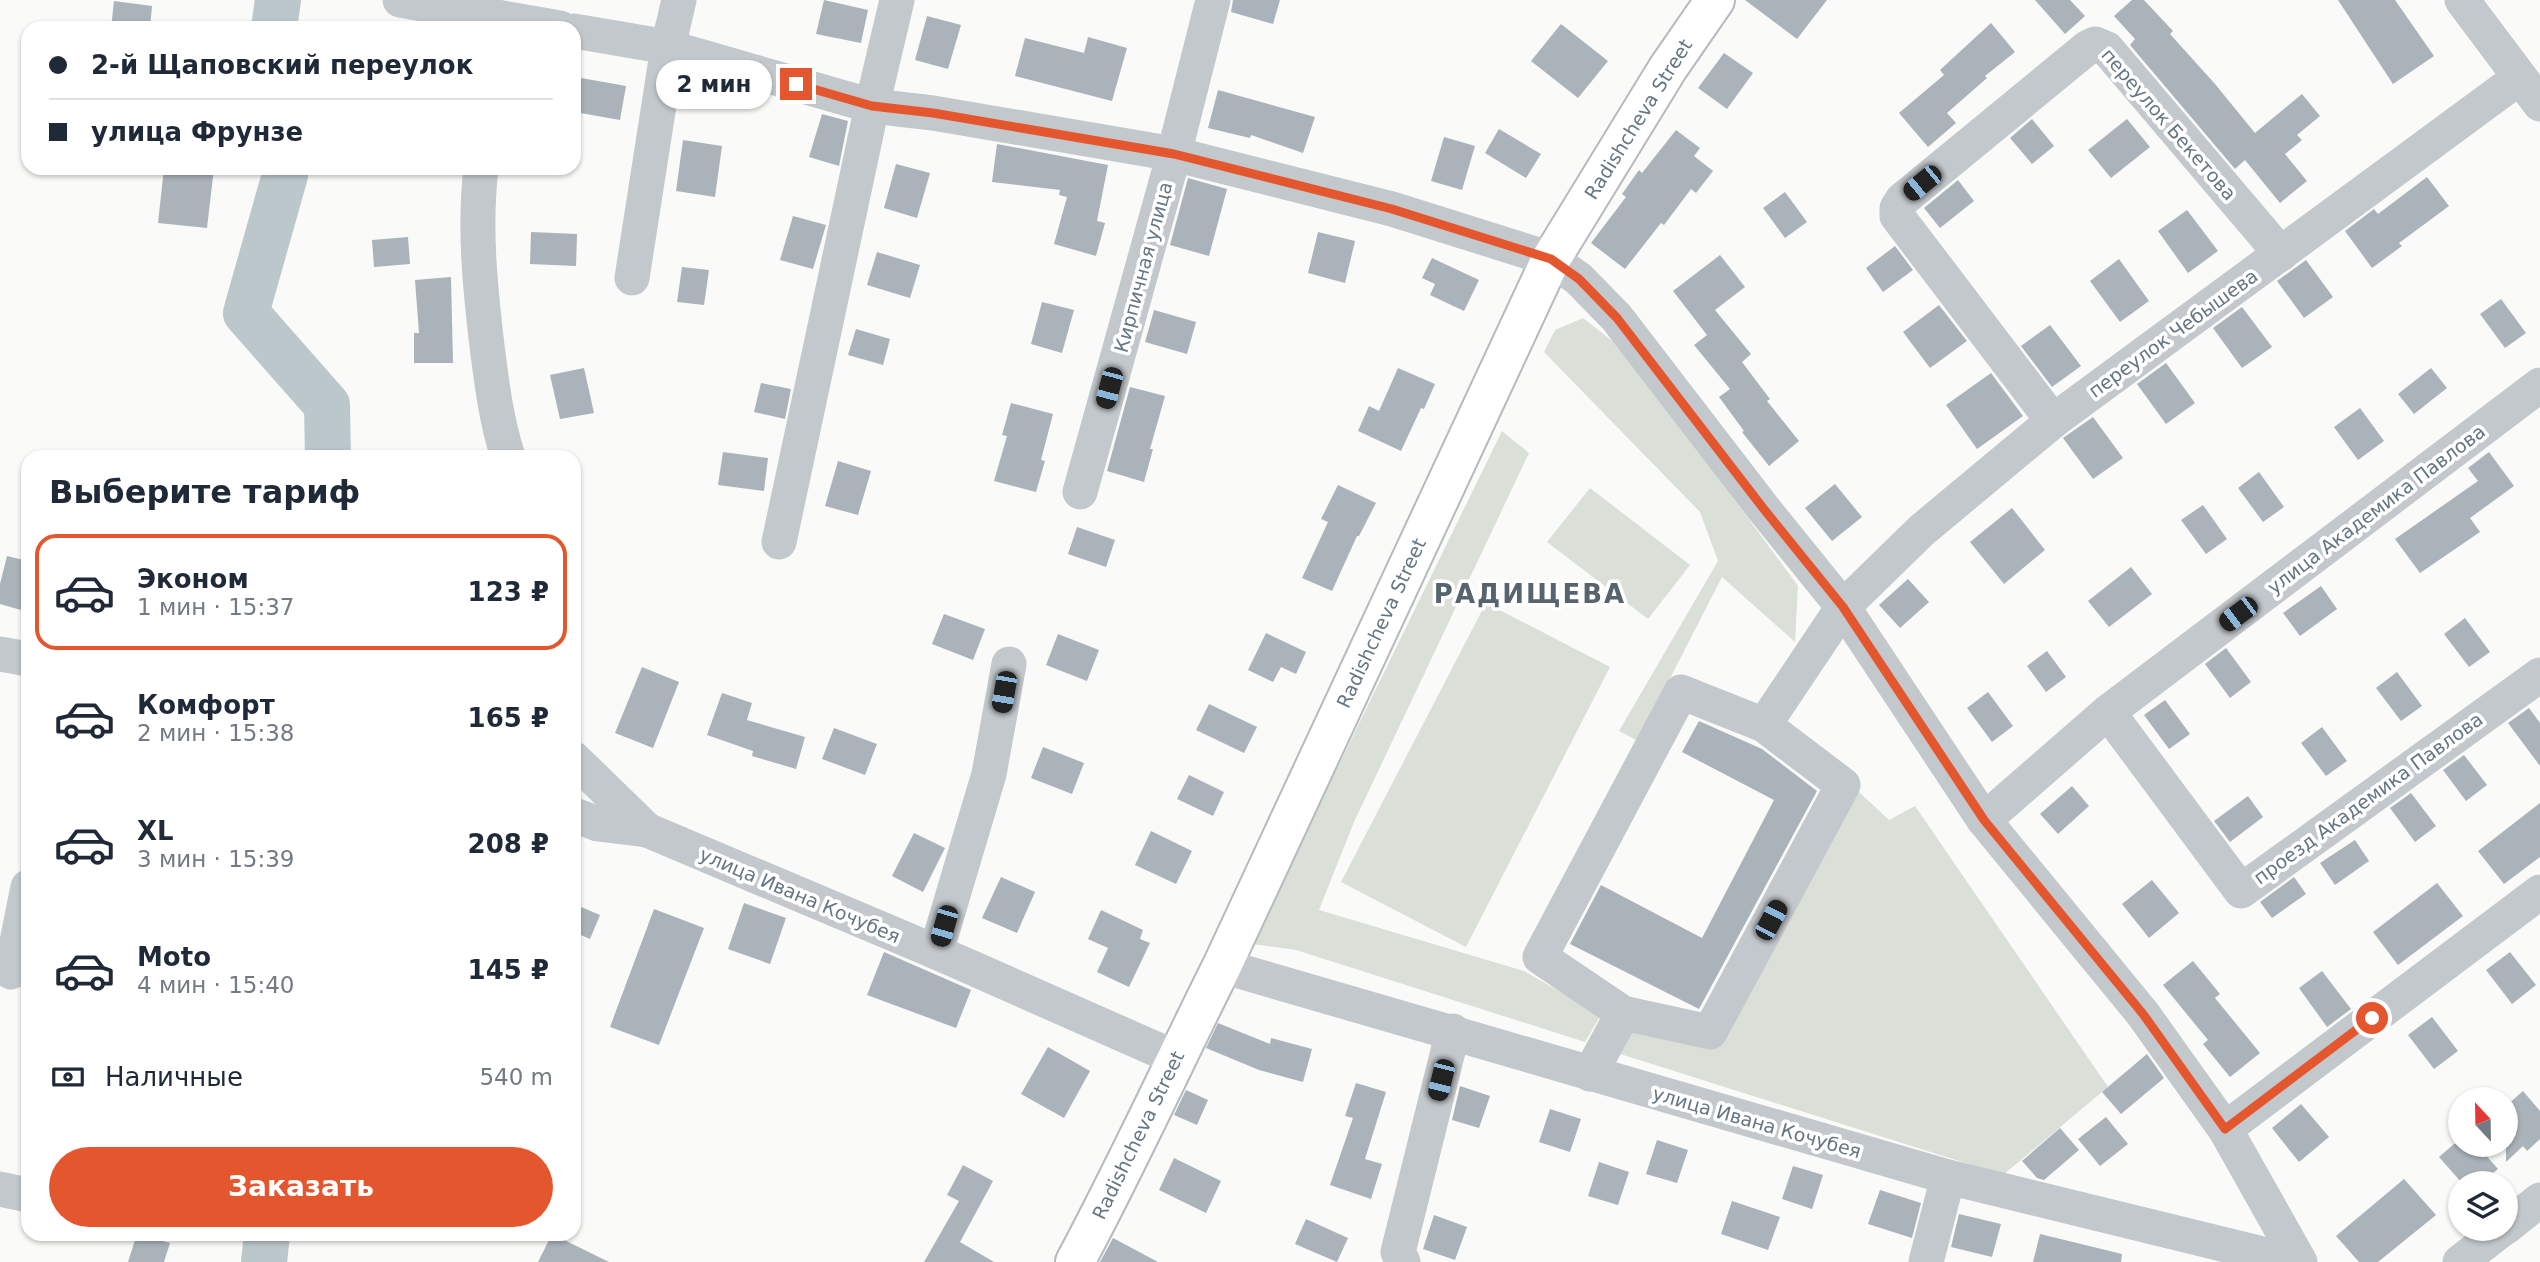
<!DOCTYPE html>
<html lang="ru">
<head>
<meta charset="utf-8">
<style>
  body { margin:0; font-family:"DejaVu Sans",sans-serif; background:#f2f2f3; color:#1f2937; height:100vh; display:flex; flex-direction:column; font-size:26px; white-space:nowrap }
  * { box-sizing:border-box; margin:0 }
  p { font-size:23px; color:#747a83 }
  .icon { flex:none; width:38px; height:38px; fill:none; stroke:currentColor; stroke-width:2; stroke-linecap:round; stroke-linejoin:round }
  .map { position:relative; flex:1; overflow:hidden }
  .drawer { position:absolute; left:21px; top:450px; width:560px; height:791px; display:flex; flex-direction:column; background:#fff; border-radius:21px; box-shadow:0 2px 5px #0004 }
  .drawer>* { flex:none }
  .banner { position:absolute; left:21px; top:21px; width:560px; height:154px; border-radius:21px; box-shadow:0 2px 5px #0004; display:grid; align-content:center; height:154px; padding:0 28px; background:#fff }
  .needle { width:46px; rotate:338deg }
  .tools { position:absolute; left:2448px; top:1087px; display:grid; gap:14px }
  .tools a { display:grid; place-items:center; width:70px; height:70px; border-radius:50%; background:#fff; box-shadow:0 2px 5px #0004; font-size:35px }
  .end { position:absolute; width:32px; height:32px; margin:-16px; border:9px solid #e4572e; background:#fff; box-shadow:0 0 0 4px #fff }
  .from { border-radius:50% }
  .bubble { position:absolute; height:49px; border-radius:24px; background:#fff; box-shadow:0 2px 5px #0004; font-size:23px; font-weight:600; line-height:49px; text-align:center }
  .car { position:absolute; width:21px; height:42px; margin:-21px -10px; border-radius:9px; box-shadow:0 0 5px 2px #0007; background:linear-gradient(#222 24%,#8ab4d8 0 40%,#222 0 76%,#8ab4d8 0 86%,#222 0) }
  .banner b { display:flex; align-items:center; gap:24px; height:66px; font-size:26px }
  .banner b+b { border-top:2px solid #e0e1e3 }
  .banner i { width:18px; height:18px; background:#1f2937 }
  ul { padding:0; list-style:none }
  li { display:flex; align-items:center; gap:21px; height:116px; margin:0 14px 10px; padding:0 14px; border:4px solid transparent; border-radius:21px }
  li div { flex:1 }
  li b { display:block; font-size:26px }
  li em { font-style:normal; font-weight:600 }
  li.selected { border-color:#e4572e }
  li>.icon { width:63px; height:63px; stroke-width:1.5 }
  h2 { padding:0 28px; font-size:32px; line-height:84px }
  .pay { display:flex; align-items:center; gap:18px; height:77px; padding:0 28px; font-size:26px }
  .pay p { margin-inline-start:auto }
  .button { display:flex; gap:14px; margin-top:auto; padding:14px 28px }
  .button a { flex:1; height:80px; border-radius:42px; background:#e4572e; color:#fff; font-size:28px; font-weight:600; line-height:80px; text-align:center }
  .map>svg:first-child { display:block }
</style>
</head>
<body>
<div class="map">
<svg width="2540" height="1262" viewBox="0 0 2540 1262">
  <rect width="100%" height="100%" fill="#fafaf8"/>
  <g fill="#dadfd7">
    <polygon points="1583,318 1625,351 1798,586 1795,642 1722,577 1638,741 1619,731 1718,561 1700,512 1544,352 1555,330"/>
    <polygon points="1502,431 1529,453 1354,822 1319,910 1524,971 1601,1015 1585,1042 1296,950 1246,943 1286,873"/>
    <polygon points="1590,488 1690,565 1648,619 1547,542"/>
    <polygon points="1486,603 1610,667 1466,947 1341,882"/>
    <polygon points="1859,792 1889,820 1915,806 2108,1087 2003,1175 1614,1052 1627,1031 1708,1049"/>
  </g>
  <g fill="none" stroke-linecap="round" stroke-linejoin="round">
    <g stroke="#bbc7cb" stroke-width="46">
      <polyline points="274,28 278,0"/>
      <polyline points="283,168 285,175 246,313 327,405 328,457"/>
      <polyline points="264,1262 267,1234"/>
    </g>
  </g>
  <g fill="#aab3b9">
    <polygon points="824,0 868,10 861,43 816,34"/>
    <polygon points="1233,0 1280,0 1273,24 1231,12"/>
    <polygon points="1745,0 1827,0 1797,39"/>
    <polygon points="2035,0 2070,0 2085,16 2065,34"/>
    <polygon points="2132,0 2144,0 2173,31 2170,34 2215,84 2255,133 2302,94 2320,116 2297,135 2302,140 2285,154 2307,181 2280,203 2245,160 2235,169 2130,45 2135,39 2114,16"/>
    <polygon points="2338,0 2395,0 2434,56 2393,84"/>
    <polygon points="114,1 152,6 150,28 111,28"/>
    <polygon points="927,16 961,25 948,69 915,60"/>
    <polygon points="1991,23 2015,52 1985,76 1987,78 1947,113 1956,123 1928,147 1899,113 1944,75 1940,70"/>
    <polygon points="1561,24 1608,61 1578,98 1531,61"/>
    <polygon points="1088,37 1127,48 1112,101 1015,76 1025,38 1084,53"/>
    <polygon points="1724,53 1753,73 1727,109 1698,88"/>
    <polygon points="581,78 626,86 620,120 575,112"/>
    <polygon points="1218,90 1315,117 1303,153 1251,135 1250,138 1208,128"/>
    <polygon points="822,114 848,121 839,166 809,157"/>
    <polygon points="2032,119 2054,146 2032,164 2010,138"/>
    <polygon points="2127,119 2150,147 2111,178 2088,150"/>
    <polygon points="1499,129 1541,154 1526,178 1485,153"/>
    <polygon points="1676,130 1700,148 1694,156 1713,171 1696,193 1691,189 1664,225 1661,223 1625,269 1591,243 1626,197 1622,194 1639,170 1642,173"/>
    <polygon points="1444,137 1475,146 1462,190 1431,181"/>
    <polygon points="683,140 722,146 715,197 676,191"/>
    <polygon points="997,144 1108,165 1097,221 1105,223 1096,256 1054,244 1067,197 1059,195 1060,190 992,182"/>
    <polygon points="896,164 930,173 917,218 884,208"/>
    <polygon points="164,168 214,168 207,228 158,223"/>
    <polygon points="2427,177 2449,206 2399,243 2402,246 2372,268 2345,231 2374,209 2378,214"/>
    <polygon points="1188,178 1227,189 1209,256 1170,245"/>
    <polygon points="1958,180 1974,201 1940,228 1924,208"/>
    <polygon points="1785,192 1807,222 1785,238 1763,208"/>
    <polygon points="2187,210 2218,251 2188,273 2158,231"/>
    <polygon points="793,216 826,225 813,269 780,260"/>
    <polygon points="531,232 577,234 576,266 530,264"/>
    <polygon points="1318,232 1355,241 1345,283 1308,273"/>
    <polygon points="408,237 410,264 374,267 372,240"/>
    <polygon points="1895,246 1913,270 1883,292 1866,268"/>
    <polygon points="877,252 920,265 910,298 867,285"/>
    <polygon points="1720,255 1745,287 1715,310 1751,354 1742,362 1770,399 1767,401 1799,441 1769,466 1742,432 1744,431 1719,397 1730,389 1694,345 1707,335 1673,291"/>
    <polygon points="1432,258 1479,280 1464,311 1430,295 1435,284 1422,278"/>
    <polygon points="2119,259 2149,301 2120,322 2090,281"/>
    <polygon points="2306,260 2333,297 2304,318 2277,281"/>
    <polygon points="682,267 709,270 704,305 677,302"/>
    <polygon points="451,277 453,363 414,363 414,333 419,333 415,280"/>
    <polygon points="2501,299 2526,333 2505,348 2480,314"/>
    <polygon points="1042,302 1074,310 1062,353 1031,344"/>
    <polygon points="1939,305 1967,341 1930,368 1903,332"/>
    <polygon points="2242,307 2272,347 2242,368 2213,328"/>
    <polygon points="1154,310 1196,322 1187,354 1145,342"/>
    <polygon points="2050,325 2081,366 2052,387 2021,346"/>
    <polygon points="856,329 890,339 883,365 848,355"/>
    <polygon points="2166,363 2195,403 2166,424 2137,384"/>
    <polygon points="584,368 594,413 560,419 550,375"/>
    <polygon points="1398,368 1435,384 1424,409 1421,408 1401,451 1358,431 1369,406 1379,411"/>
    <polygon points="2431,368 2447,388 2414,414 2398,394"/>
    <polygon points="1991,373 2023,416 1977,449 1946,405"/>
    <polygon points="761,383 791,389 785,419 754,412"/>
    <polygon points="1130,387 1165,396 1150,449 1153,449 1144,482 1107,471"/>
    <polygon points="1011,403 1053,414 1041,460 1045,461 1036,492 994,481 1007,436 1002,435"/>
    <polygon points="2360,408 2384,441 2358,460 2334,427"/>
    <polygon points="2093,417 2123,458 2093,479 2063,438"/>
    <polygon points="723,452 768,458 764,491 718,485"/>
    <polygon points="2489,452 2514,486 2470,518 2480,532 2420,573 2395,539 2478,481 2468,468"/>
    <polygon points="838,461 871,471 858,515 825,506"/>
    <polygon points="2259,472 2284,507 2263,522 2238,488"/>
    <polygon points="1835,484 1862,517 1832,541 1805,508"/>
    <polygon points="1338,485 1376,503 1359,536 1357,536 1332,591 1302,578 1328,522 1321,519"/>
    <polygon points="2203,505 2227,539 2206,554 2181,520"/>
    <polygon points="2012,508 2045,550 2004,584 1970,542"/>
    <polygon points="1077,527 1115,540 1106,567 1068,554"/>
    <polygon points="7,556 28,561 28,582 21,610 0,604 0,584"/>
    <polygon points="2131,567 2152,594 2109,627 2088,601"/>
    <polygon points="1908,579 1929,602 1900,628 1879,605"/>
    <polygon points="2321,586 2337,609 2300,636 2283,613"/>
    <polygon points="944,614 985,629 973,660 932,644"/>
    <polygon points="2465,618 2490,652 2469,667 2444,634"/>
    <polygon points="1266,633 1306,652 1296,674 1281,667 1273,682 1248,670"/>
    <polygon points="1058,634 1099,650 1087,681 1046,665"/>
    <polygon points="2226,648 2251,682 2230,698 2205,664"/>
    <polygon points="2047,651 2066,677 2046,692 2027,666"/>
    <polygon points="642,667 679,682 653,748 615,733"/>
    <polygon points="2397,672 2422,706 2401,721 2376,688"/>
    <polygon points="1988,692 2013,726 1992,742 1967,708"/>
    <polygon points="722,693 752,703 747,720 805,737 796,769 752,756 753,751 707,735"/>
    <polygon points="2165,700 2190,734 2169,749 2144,715"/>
    <polygon points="1209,704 1257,727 1244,753 1196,730"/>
    <polygon points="2529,708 2540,723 2540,766 2508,723"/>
    <polygon points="1699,721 1762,749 1817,791 1699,1009 1570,944 1601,885 1702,938 1774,800 1682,752"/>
    <polygon points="2322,727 2347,761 2326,776 2301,743"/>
    <polygon points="834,728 877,744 865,775 822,759"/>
    <polygon points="1043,747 1084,763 1072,794 1031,778"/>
    <polygon points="2464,755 2487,785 2466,801 2443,770"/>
    <polygon points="1189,775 1224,792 1213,816 1177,799"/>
    <polygon points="2072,786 2089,806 2058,834 2040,814"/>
    <polygon points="2411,793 2436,826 2415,842 2390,808"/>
    <polygon points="2248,796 2263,817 2230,842 2214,821"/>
    <polygon points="2540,803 2540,857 2504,884 2478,851"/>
    <polygon points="1151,831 1192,851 1176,884 1135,865"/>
    <polygon points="914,833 945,848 923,892 892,876"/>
    <polygon points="2355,840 2369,861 2335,885 2320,863"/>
    <polygon points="1001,877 1035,892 1017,933 982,918"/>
    <polygon points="2294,877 2306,894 2272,918 2260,902"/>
    <polygon points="2152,880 2179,913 2149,938 2122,904"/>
    <polygon points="2437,883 2463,916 2398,965 2373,932"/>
    <polygon points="744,903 786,918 770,964 728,949"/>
    <polygon points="574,904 600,915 590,939 574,932"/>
    <polygon points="654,909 704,928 659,1045 610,1027"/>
    <polygon points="1101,910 1143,930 1140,939 1150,943 1129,987 1097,972 1108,948 1088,939"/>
    <polygon points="884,952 971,990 956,1028 867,995"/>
    <polygon points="2510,952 2536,985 2512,1004 2486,970"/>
    <polygon points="2193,961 2220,994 2215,998 2260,1053 2230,1077 2203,1044 2208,1040 2163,985"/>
    <polygon points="2322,971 2351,1009 2327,1027 2299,988"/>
    <polygon points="2432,1017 2458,1051 2434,1069 2408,1035"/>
    <polygon points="1218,1023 1270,1044 1271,1038 1312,1049 1303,1082 1259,1070 1206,1048"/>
    <polygon points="1048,1047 1090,1071 1064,1118 1021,1094"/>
    <polygon points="2147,1054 2164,1078 2121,1114 2102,1092"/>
    <polygon points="1356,1083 1386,1092 1365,1159 1382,1164 1371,1199 1330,1185 1353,1118 1345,1116"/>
    <polygon points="1460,1086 1490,1096 1479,1128 1452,1120"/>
    <polygon points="1186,1090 1208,1100 1197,1125 1174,1115"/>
    <polygon points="2523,1091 2540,1111 2540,1139 2527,1151 2523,1146 2506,1162 2506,1106"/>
    <polygon points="2301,1104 2329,1137 2299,1162 2272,1128"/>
    <polygon points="1550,1109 1581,1119 1570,1152 1539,1142"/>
    <polygon points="2106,1117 2128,1144 2100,1166 2078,1139"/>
    <polygon points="2060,1128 2079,1150 2044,1180 2037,1178 2022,1161"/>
    <polygon points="1657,1140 1688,1150 1677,1183 1646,1174"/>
    <polygon points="2454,1144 2476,1144 2498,1169 2481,1183 2462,1183 2439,1157"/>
    <polygon points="1174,1158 1221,1181 1206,1213 1159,1190"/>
    <polygon points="1599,1162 1629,1172 1618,1205 1588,1196"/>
    <polygon points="963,1165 993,1181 960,1242 994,1262 924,1262 959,1201 947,1195"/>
    <polygon points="1793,1166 1823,1175 1812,1209 1782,1199"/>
    <polygon points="2404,1179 2436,1215 2378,1262 2359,1262 2336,1236"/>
    <polygon points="1880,1190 1921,1203 1912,1238 1868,1224"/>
    <polygon points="1732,1201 1780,1217 1768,1250 1721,1234"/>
    <polygon points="1959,1214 2001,1224 1992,1257 1951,1247"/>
    <polygon points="1434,1215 1467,1227 1455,1260 1423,1249"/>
    <polygon points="1306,1219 1348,1238 1337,1262 1295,1244"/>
    <polygon points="137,1234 170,1243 164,1262 128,1262"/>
    <polygon points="552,1234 609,1262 538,1262"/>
    <polygon points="2040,1234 2122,1254 2121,1262 2033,1262"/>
    <polygon points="1113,1238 1158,1262 1100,1262"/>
  </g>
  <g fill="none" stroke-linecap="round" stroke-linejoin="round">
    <g stroke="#b5babe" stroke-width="42">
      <path id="major" d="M 1075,1262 C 1127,1165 1173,1064 1222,966 L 1551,259 L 1668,68 L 1715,0"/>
    </g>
    <g stroke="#c3c8cc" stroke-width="35">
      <polyline points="400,0 560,28"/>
      <polyline points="2462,0 2540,104"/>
      <polyline points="574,31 668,47 872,106 933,113 1174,154 1392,209 1551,259 1579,279 1617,318 1763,508 1843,607 1984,820 2143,1014 2225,1129 2300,1262"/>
      <path d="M 481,168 C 474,228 480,286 487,346 C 492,385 496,419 508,457"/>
      <polyline points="632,278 668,47 679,0"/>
      <polyline points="2053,421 1897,216 1897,208 1902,200 2087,48 2095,44 2107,49 2281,254"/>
      <polyline points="1080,492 1174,154 1213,0"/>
      <polyline points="779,542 872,106 897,0"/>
      <polyline points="0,654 28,659"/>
      <polyline points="2108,712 2241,891 2540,675"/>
      <polyline points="1764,725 1843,607 1922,530 2053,421 2519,78"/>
      <polyline points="574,759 647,830"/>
      <polyline points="574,815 598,824 647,830 936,952 1176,1058"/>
      <polyline points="1984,820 2108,712 2540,385"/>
      <polyline points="936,952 989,774 1009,664"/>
      <polyline points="1222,966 1948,1177 2275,1257 2297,1258"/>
      <polyline points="11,972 28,887"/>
      <polyline points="1590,1074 1623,1013 1540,957 1681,692 1764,725 1843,785 1710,1032 1623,1013"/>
      <polyline points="2225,1129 2540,892"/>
      <polyline points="0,1189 28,1195"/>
      <polyline points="2506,1227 2540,1200"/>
      <polyline points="1403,1262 1398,1252 1453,1031"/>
      <polyline points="1926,1262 1948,1177"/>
      <polyline points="2460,1262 2504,1228"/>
    </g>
    <use href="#major" stroke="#fff" stroke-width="38"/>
  </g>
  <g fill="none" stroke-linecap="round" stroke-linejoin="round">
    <polyline stroke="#e4572e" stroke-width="9" points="796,84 872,106 933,113 1174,154 1392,209 1551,259 1579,279 1617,318 1763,508 1843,607 1984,820 2143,1014 2225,1129 2372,1018"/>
  </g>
  <g text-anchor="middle" stroke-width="7" stroke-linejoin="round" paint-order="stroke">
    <g font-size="19" fill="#657683" stroke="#fff">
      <text transform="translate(1638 119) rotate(-58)" y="7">Radishcheva Street</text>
      <text transform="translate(2169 124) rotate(49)" y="7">переулок Бекетова</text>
      <text transform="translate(1143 267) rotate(-75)" y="7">Кирпичная улица</text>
      <text transform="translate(2173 333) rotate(-36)" y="7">переулок Чебышева</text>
      <text transform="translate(2376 509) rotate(-37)" y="7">улица Академика Павлова</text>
      <text transform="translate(1381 623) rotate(-65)" y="7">Radishcheva Street</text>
      <text transform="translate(2368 798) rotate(-36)" y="7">проезд Академика Павлова</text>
      <text transform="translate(800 895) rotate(23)" y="7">улица Ивана Кочубея</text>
      <text transform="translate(1757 1122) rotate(16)" y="7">улица Ивана Кочубея</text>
      <text transform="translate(1138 1135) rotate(-64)" y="7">Radishcheva Street</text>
    </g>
    <g font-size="26" font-weight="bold" letter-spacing="2" fill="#57646e" stroke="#fff">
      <text x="1530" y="603">РАДИЩЕВА</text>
    </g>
  </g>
</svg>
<div class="tools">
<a><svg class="needle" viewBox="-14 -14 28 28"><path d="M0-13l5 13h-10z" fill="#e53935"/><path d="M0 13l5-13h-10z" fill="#747a83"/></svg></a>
<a><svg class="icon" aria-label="layers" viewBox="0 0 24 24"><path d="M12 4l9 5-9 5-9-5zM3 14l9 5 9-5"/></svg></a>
</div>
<i class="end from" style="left:2372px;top:1018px"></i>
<i class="end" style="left:796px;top:84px"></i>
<div class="bubble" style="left:656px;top:60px;width:116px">2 мин</div>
<i class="car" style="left:1922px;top:183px;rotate:231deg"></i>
<i class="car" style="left:1109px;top:388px;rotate:195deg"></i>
<i class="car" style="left:2238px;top:614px;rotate:233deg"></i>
<i class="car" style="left:1004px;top:692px;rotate:190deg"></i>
<i class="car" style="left:1771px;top:920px;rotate:28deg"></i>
<i class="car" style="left:944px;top:926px;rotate:196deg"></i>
<i class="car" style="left:1441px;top:1080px;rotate:194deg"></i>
<div class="banner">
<b><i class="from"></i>2-й Щаповский переулок</b>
<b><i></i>улица Фрунзе</b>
</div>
<section class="drawer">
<h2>Выберите тариф</h2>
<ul>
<li class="selected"><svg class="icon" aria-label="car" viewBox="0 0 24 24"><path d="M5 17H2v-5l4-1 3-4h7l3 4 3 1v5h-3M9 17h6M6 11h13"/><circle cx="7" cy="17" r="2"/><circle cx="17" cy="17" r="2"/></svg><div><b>Эконом</b><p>1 мин · 15:37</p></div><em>123 ₽</em></li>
<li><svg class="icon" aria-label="car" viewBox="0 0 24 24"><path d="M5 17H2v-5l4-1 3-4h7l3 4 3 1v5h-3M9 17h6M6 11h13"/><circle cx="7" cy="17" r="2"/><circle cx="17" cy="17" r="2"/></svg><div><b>Комфорт</b><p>2 мин · 15:38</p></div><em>165 ₽</em></li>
<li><svg class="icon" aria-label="car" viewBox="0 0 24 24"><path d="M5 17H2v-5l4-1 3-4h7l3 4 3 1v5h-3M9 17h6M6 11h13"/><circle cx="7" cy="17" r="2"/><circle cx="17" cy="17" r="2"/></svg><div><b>XL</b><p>3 мин · 15:39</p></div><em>208 ₽</em></li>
<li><svg class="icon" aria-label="car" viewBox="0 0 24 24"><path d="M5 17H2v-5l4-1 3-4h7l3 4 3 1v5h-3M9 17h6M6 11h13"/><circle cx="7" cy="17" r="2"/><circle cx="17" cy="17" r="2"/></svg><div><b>Moto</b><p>4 мин · 15:40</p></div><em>145 ₽</em></li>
</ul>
<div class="pay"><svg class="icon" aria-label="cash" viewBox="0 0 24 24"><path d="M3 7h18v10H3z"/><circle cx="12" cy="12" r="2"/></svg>Наличные<p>540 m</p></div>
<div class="button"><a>Заказать</a></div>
</section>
</div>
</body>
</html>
